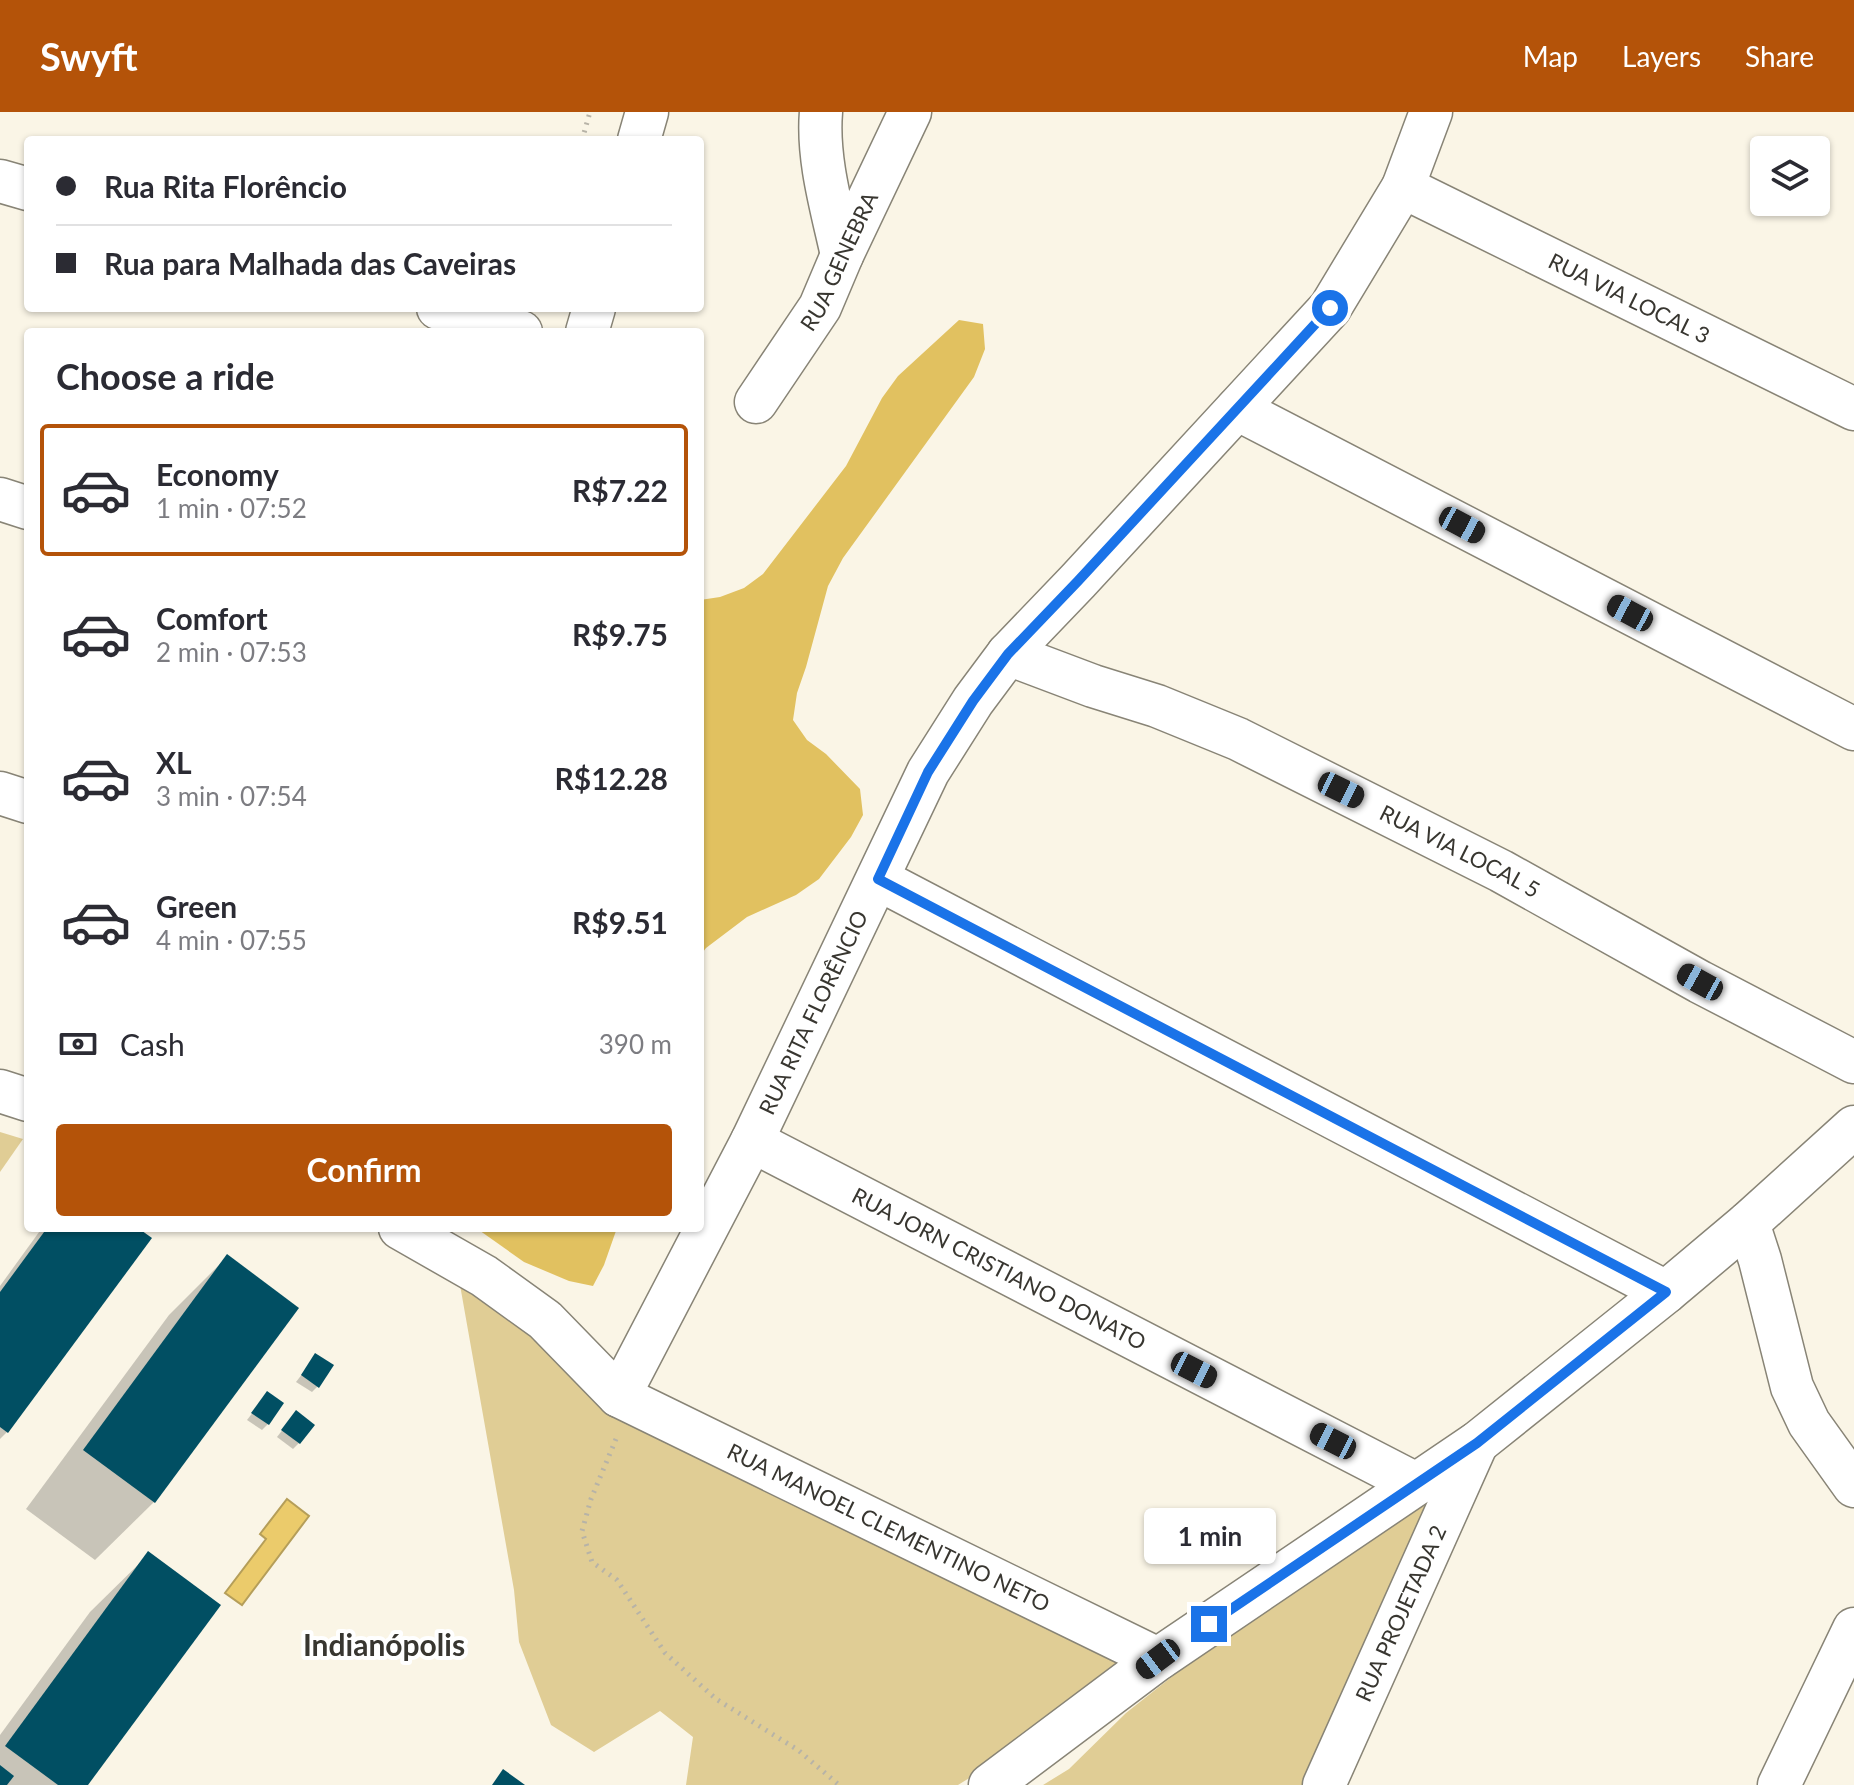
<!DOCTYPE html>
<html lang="en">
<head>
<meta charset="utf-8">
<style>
  body { margin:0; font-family:Lato,sans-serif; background:#f7f7f7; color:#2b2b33; height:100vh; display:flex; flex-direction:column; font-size:30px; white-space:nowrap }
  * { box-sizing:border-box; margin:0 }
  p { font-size:26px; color:#7c7c81 }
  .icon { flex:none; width:44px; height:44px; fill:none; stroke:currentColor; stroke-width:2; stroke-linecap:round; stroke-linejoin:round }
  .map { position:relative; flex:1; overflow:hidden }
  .details { position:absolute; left:24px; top:216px; width:680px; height:904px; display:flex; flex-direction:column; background:#fff; border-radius:8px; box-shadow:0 2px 6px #0004 }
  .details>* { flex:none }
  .guide { position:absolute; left:24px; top:24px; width:680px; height:176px; border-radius:8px; box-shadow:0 2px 6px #0004; display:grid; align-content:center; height:176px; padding:0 32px; background:#fff }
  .tools { position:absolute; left:1750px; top:24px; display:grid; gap:16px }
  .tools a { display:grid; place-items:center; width:80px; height:80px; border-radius:8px; background:#fff; box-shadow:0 2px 6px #0004; font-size:40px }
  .end { position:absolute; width:36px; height:36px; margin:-18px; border:10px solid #1a73e8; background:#fff; box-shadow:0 0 0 4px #fff }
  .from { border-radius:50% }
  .bubble { position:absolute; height:56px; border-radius:8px; background:#fff; box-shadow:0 2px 6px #0004; font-size:26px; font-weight:700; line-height:56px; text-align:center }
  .car { position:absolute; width:24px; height:48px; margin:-24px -12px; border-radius:10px; box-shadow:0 0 6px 2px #0007; background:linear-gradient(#222 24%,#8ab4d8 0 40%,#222 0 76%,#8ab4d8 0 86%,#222 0) }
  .guide b { display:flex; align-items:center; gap:28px; height:76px; font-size:30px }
  .guide b+b { border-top:2px solid #e1e1e2 }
  .guide i { width:20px; height:20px; background:#2b2b33 }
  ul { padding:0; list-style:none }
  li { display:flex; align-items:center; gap:24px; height:132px; margin:0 16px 12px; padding:0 16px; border:4px solid transparent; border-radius:8px }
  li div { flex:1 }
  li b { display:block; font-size:30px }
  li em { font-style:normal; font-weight:700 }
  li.current { border-color:#b45309 }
  li>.icon { width:72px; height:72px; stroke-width:1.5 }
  h2 { padding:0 32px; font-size:36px; line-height:96px }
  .pay { display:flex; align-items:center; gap:20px; height:88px; padding:0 32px; font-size:30px }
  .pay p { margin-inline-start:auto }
  .action { display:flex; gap:16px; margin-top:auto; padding:16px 32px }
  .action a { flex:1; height:92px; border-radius:8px; background:#b45309; color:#fff; font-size:32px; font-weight:700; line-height:92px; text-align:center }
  header { display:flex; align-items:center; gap:48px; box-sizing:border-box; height:112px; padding:0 40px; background:#b45309; color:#fff }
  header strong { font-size:38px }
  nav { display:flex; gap:44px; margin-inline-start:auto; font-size:28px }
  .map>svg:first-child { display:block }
</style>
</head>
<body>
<header>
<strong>Swyft</strong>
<nav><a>Map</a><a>Layers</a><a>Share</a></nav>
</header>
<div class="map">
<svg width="1854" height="1673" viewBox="0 0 1854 1673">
  <rect width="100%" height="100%" fill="#faf5e6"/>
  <g fill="#e0cd95">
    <polygon points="0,1020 23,1027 0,1060"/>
    <polygon points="457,1156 616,1291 1112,1536 1117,1559 1018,1636 958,1673 686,1673 693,1625 660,1599 594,1640 551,1613 519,1530 514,1478"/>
    <polygon points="1434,1373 1439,1385 1309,1673 1043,1673 1069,1657 1126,1601 1260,1495"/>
  </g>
  <g fill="#e1c160">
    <polygon points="959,208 983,212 985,237 974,265 843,446 828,474 806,555 797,581 793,608 807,628 826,642 860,677 863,703 851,725 819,767 796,783 747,805 706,836 700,844 700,488 720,485 744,476 763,462 846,354 882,286 898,264"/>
    <polygon points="476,1116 617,1116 604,1153 593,1174 569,1169 524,1150"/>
  </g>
  <polygon fill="#ebcb6b" stroke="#b59e59" stroke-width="2" points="287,1387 309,1404 242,1493 225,1481 266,1427 260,1422"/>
  <g fill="#0003">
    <polygon points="42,1116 135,1116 7,1320 0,1327 0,1174"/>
    <polygon points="227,1145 154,1390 95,1448 26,1397 169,1203"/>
    <polygon points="316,1244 318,1274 312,1280 296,1270"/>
    <polygon points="267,1282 268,1312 262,1318 247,1308"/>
    <polygon points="291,1307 299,1331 293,1337 277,1325"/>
    <polygon points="149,1442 85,1673 0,1673 0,1623 90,1500"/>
  </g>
  <g fill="#014f63">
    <polygon points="47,1116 138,1116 152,1126 8,1321 0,1315 0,1180"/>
    <polygon points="227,1142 299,1196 155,1391 83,1338"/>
    <polygon points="315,1241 334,1253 319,1276 301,1263"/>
    <polygon points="267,1279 284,1291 269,1313 251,1301"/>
    <polygon points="296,1298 315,1313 300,1332 281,1318"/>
    <polygon points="148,1439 221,1493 88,1673 58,1673 5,1634"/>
    <polygon points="0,1653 14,1664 7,1673 0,1673"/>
    <polygon points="503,1657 525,1673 492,1673"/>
  </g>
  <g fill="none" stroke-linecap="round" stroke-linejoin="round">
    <g stroke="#888476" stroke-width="45">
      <g id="minor">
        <path d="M 821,0 C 817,47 832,97 842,143"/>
        <polyline points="639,28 647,0"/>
        <polyline points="0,69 28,77"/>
        <path id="s1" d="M 1403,75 L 1854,297"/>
        <polyline points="438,196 521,220"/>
        <polyline points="587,220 594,196"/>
        <path id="s2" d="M 756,290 L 820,195 L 842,143 L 910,0"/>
        <polyline points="1237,297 1854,617"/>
        <polyline points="0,387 28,396"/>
        <path id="s3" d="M 1008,542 L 1093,574 L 1157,594 L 1238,627 L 1501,759 L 1700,870 L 1854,950"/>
        <polyline points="0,681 28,690"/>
        <polyline points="878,767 1666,1180"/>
        <polyline points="0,979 28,988"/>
        <path id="s4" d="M 752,1029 L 1416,1372"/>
        <polyline points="1748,1111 1760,1148 1792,1275 1809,1311 1854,1374"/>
        <path id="s5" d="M 400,1116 L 484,1164 L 545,1208 L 619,1284 L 1158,1547"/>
        <path id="s6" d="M 619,1284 L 752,1029 L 928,660 L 973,589 L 1008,542 L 1078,469 L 1330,196 L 1403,75 L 1431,0"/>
        <polyline points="990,1673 1158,1547 1477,1331 1666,1180 1748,1111 1854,1015"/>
        <path id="s7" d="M 1324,1673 L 1477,1331"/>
        <polyline points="1779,1673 1854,1517"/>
      </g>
    </g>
    <g stroke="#b7b3a7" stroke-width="5" stroke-dasharray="2 6" stroke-linecap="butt">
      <polyline points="582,28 590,0"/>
      <polyline points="616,1327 591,1387 582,1419 592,1450 617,1468 665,1541 716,1587 798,1638 839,1673"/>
    </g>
    <use href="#minor" stroke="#fff" stroke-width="42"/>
  </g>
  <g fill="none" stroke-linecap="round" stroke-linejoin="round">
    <polyline stroke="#1a73e8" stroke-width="10" points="1209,1512 1477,1331 1666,1180 878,767 928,660 973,589 1008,542 1078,469 1330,196"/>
  </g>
  <g text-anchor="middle" stroke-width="8" stroke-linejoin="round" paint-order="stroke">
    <g font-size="22" fill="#383630" stroke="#fff">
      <text dy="8" stroke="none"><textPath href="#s2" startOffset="164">RUA GENEBRA</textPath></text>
      <text dy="8" stroke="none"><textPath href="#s1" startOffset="252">RUA VIA LOCAL 3</textPath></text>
      <text dy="8" stroke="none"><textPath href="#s3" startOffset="494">RUA VIA LOCAL 5</textPath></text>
      <text dy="8" stroke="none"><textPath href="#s6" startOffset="430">RUA RITA FLORÊNCIO</textPath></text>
      <text dy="8" stroke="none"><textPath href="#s4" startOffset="278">RUA JORN CRISTIANO DONATO</textPath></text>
      <text dy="8" stroke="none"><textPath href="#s5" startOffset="578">RUA MANOEL CLEMENTINO NETO</textPath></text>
      <text dy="8" stroke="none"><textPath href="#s7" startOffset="188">RUA PROJETADA 2</textPath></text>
    </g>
    <g font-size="30" font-weight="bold" fill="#383630" stroke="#fff">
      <text x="384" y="1544">Indianópolis</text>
    </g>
  </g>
</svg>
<div class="tools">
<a><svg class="icon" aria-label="layers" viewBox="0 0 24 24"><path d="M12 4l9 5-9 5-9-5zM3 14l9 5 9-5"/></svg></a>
</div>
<i class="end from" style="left:1330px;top:196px"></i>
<i class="end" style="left:1209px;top:1512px"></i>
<div class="bubble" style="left:1144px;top:1396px;width:132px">1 min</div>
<i class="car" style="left:1462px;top:413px;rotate:118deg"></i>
<i class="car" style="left:1630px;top:501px;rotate:298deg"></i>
<i class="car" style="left:1341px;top:678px;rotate:116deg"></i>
<i class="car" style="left:1700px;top:870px;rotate:299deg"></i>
<i class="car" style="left:1194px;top:1258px;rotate:117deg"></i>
<i class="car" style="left:1333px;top:1329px;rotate:297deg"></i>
<i class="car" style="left:1158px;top:1547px;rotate:233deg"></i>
<div class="guide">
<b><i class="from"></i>Rua Rita Florêncio</b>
<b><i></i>Rua para Malhada das Caveiras</b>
</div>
<section class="details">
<h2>Choose a ride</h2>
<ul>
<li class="current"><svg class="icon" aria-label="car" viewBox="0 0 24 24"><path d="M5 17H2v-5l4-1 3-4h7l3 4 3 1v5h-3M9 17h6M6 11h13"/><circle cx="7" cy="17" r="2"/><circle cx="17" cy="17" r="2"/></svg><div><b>Economy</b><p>1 min · 07:52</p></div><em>R$7.22</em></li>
<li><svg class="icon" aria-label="car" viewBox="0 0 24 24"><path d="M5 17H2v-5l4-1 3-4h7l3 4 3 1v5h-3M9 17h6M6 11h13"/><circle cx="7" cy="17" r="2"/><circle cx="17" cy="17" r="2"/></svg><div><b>Comfort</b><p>2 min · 07:53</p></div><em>R$9.75</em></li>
<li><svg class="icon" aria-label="car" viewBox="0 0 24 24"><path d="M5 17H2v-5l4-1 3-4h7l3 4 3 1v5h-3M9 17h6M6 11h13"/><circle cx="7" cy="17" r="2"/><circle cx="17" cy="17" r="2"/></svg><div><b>XL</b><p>3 min · 07:54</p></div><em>R$12.28</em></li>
<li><svg class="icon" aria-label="car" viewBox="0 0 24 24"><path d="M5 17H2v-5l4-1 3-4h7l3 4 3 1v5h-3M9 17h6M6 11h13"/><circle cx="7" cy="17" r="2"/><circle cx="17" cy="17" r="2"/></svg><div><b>Green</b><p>4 min · 07:55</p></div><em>R$9.51</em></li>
</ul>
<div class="pay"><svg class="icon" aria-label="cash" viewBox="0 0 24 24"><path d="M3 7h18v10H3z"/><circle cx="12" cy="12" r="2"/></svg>Cash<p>390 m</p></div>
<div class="action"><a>Confirm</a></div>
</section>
</div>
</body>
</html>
